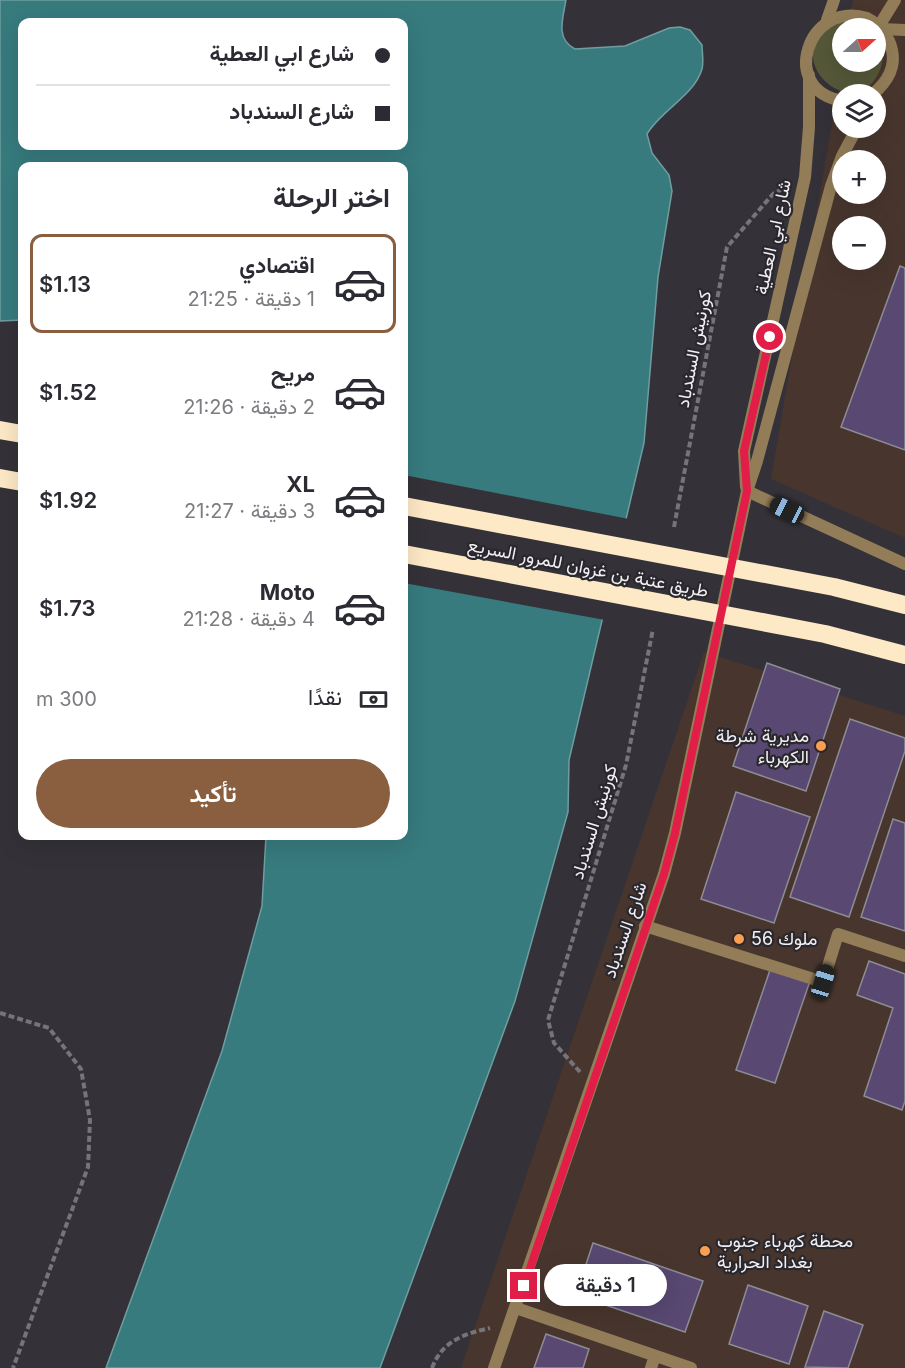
<!DOCTYPE html>
<html lang="ar">
<head>
<meta charset="utf-8">
<style>
  body { margin:0; font-family:Inter,Vazirmatn,sans-serif; background:#f2f2f3; color:#2b2b33; direction:rtl; height:100vh; display:flex; flex-direction:column; font-size:22px; white-space:nowrap }
  * { box-sizing:border-box; margin:0 }
  p { font-size:20px; color:#7c7c81 }
  .icon { flex:none; width:33px; height:33px; fill:none; stroke:currentColor; stroke-width:2; stroke-linecap:round; stroke-linejoin:round }
  .map { position:relative; flex:1; overflow:hidden; direction:ltr }
  .panel { position:absolute; left:18px; top:162px; width:390px; height:678px; display:flex; flex-direction:column; background:#fff; border-radius:12px; box-shadow:0 6px 24px #0002; direction:rtl }
  .panel>* { flex:none }
  .banner { position:absolute; left:18px; top:18px; width:390px; height:132px; border-radius:12px; box-shadow:0 6px 24px #0002; direction:rtl; display:grid; align-content:center; height:132px; padding:0 18px; background:#fff }
  .needle { width:39px; rotate:69deg }
  .buttons { position:absolute; left:832px; top:18px; display:grid; gap:12px }
  .buttons a { display:grid; place-items:center; width:54px; height:54px; border-radius:50%; background:#fff; box-shadow:0 6px 24px #0002; font-size:30px }
  .end { position:absolute; width:27px; height:27px; margin:-14px; border:8px solid #e11d48; background:#fff; box-shadow:0 0 0 3px #fff }
  .from { border-radius:50% }
  .bubble { position:absolute; height:42px; border-radius:21px; background:#fff; box-shadow:0 6px 24px #0002; font-size:20px; font-weight:600; line-height:42px; text-align:center; direction:rtl }
  .car { position:absolute; width:18px; height:36px; margin:-18px -9px; border-radius:8px; box-shadow:0 0 4px 2px #0007; background:linear-gradient(#222 24%,#8ab4d8 0 40%,#222 0 76%,#8ab4d8 0 86%,#222 0) }
  .banner b { display:flex; align-items:center; gap:21px; height:57px; font-size:22px }
  .banner b+b { border-top:2px solid #e1e1e2 }
  .banner i { width:15px; height:15px; background:#2b2b33 }
  ul { padding:0; list-style:none }
  li { display:flex; align-items:center; gap:18px; height:99px; margin:0 12px 9px; padding:0 6px; border:3px solid transparent; border-radius:12px }
  li div { flex:1 }
  li b { display:block; font-size:22px }
  li em { font-style:normal; font-weight:600 }
  li.current { border-color:#895f40 }
  li>.icon { width:54px; height:54px; stroke-width:1.5 }
  h2 { padding:0 18px; font-size:27px; line-height:72px }
  .pay { display:flex; align-items:center; gap:15px; height:66px; padding:0 18px; font-size:22px }
  .pay p { margin-inline-start:auto }
  .button { display:flex; gap:12px; margin-top:auto; padding:12px 18px }
  .button a { flex:1; height:69px; border-radius:36px; background:#895f40; color:#fff; font-size:24px; font-weight:600; line-height:69px; text-align:center }
  .map>svg:first-child { display:block }
</style>
</head>
<body>
<div class="map">
<svg width="905" height="1368" viewBox="0 0 905 1368">
  <rect width="100%" height="100%" fill="#343238"/>
  <g fill="#48362e" fill-rule="evenodd">
    <path d="M 853,0 L 905,0 L 905,538 L 771,479 L 843,60 L 876,62 L 876,28 L 848,28 ZM 843,94 L 876,94 L 876,128 L 843,128 ZM 843,160 L 876,160 L 876,194 L 843,194 ZM 843,226 L 876,226 L 876,260 L 843,260 Z"/>
    <polygon points="704,652 905,716 905,1368 461,1368"/>
  </g>
  <path fill="#565839" d="M 840,23 L 853,23 L 867,28 L 843,28 L 843,62 L 876,62 L 876,37 C 883,48 885,60 879,72 C 853,129 771,52 840,23 Z"/>
  <path fill="#377b7e" stroke="#6f9ea1" stroke-width="1.5" fill-rule="evenodd" d="M 0,0 L 566,0 C 563,18 555,39 575,49 L 625,46 L 669,28 L 680,27 L 690,30 L 702,45 C 702,52 704,62 702,69 C 694,96 661,110 647,134 L 652,153 L 669,175 L 672,191 L 658,277 L 644,443 L 569,760 L 568,812 L 515,1001 L 380,1368 L 106,1368 L 222,1051 L 262,906 L 266,836 L 404,836 L 404,166 L 22,166 L 22,320 L 0,321 ZM 22,22 L 404,22 L 404,146 L 22,146 Z"/>
  <polygon fill="#343238" points="404,475 629,519 605,620 404,583"/>
  <g fill="#584872" stroke="#8e8c93" stroke-width="1.5">
    <polygon points="900,266 905,268 905,450 841,427"/>
    <polygon points="767,663 840,689 806,791 733,766"/>
    <polygon points="850,719 905,738 905,751 849,917 790,897"/>
    <polygon points="736,792 810,817 774,923 701,899"/>
    <polygon points="893,819 905,823 905,931 861,917"/>
    <polygon points="869,961 905,974 905,1101 902,1110 864,1096 893,1008 857,995"/>
    <polygon points="771,967 810,981 775,1083 736,1070"/>
    <polygon points="593,1243 703,1281 685,1332 576,1295"/>
    <polygon points="748,1285 808,1306 789,1364 729,1344"/>
    <polygon points="824,1311 863,1325 848,1368 805,1367"/>
    <polygon points="546,1334 589,1349 583,1368 534,1368"/>
  </g>
  <g fill="none" stroke-linecap="round" stroke-linejoin="round">
    <g stroke="#767479" stroke-width="4" stroke-dasharray="6 3" stroke-linecap="butt">
      <polyline points="674,527 727,247 773,194 786,187"/>
      <polyline points="0,1013 49,1028 81,1069 90,1120 88,1167 13,1368"/>
      <polyline points="580,1072 554,1043 548,1020 626,765 653,629"/>
      <path d="M 432,1368 C 442,1341 464,1334 490,1328"/>
    </g>
    <g stroke="#927d58" stroke-width="12">
      <polyline points="881,29 905,30"/>
      <polyline points="645,926 823,982 838,934 905,956"/>
      <polyline points="516,1308 691,1368"/>
      <polyline points="651,1368 655,1356"/>
    </g>
    <g stroke="#927d58" stroke-width="12">
      <polyline points="746,487 744,451 805,177 809,127 809,75"/>
      <polyline points="747,491 905,564"/>
      <polyline points="494,1368 664,874 675,833 747,491 757,461 831,186 842,156 857,128"/>
    </g>
    <g stroke="#927d58" stroke-width="12">
      <polyline points="827,20 834,0"/>
      <polyline points="879,26 895,0"/>
      <path d="M 843,101 C 778,91 807,0 867,18 C 879,24 889,36 892,50 C 896,68 886,83 873,94"/>
    </g>
    <g stroke="#fde9c5" stroke-width="18">
      <polyline points="0,430 22,434"/>
      <polyline points="0,478 22,482"/>
    </g>
    <g stroke="#fde9c5" stroke-width="18">
      <polyline points="404,506 834,587 905,605"/>
      <polyline points="404,554 825,634 905,655"/>
    </g>
  </g>
  <g fill="none" stroke-linecap="round" stroke-linejoin="round">
    <polyline stroke="#e11d48" stroke-width="8" points="524,1286 664,874 675,833 747,491 744,451 770,337"/>
  </g>
  <g fill="#fb9e51" stroke="#2a282d" stroke-width="2">
    <circle cx="821" cy="746" r="6"/>
    <circle cx="739" cy="939" r="6"/>
    <circle cx="705" cy="1251" r="6"/>
  </g>
  <g text-anchor="middle" stroke-width="4.5" stroke-linejoin="round" paint-order="stroke">
    <g font-size="18" fill="#f1eff3" stroke="#2a282d">
      <text transform="translate(773 237) rotate(-78)" y="6">شارع ابي العطية</text>
      <text transform="translate(694 349) rotate(-79)" y="6">كورنيش السندباد</text>
      <text transform="translate(588 568) rotate(11)" y="6">طريق عتبة بن غزوان للمرور السريع</text>
      <text transform="translate(594 822) rotate(-73)" y="6">كورنيش السندباد</text>
      <text transform="translate(625 930) rotate(-71)" y="6">شارع السندباد</text>
    </g>
    <g font-size="18" fill="#f1eff3" stroke="#2a282d" text-anchor="start">
      <text x="809" y="742" text-anchor="end">مديرية شرطة<tspan x="809" dy="21">الكهرباء</tspan></text>
      <text x="751" y="945">ملوك 56</text>
      <text x="717" y="1247">محطة كهرباء جنوب<tspan x="717" dy="21">بغداد الحرارية</tspan></text>
    </g>
  </g>
</svg>
<div class="buttons">
<a><svg class="needle" viewBox="-14 -14 28 28"><path d="M0-13l5 13h-10z" fill="#e53935"/><path d="M0 13l5-13h-10z" fill="#7c7c81"/></svg></a>
<a><svg class="icon" aria-label="layers" viewBox="0 0 24 24"><path d="M12 4l9 5-9 5-9-5zM3 14l9 5 9-5"/></svg></a>
<a>+</a>
<a>−</a>
</div>
<i class="end from" style="left:770px;top:337px"></i>
<i class="end" style="left:524px;top:1286px"></i>
<div class="bubble" style="left:544px;top:1264px;width:123px">1 دقيقة</div>
<i class="car" style="left:787px;top:510px;rotate:296deg"></i>
<i class="car" style="left:823px;top:982px;rotate:17deg"></i>
<div class="banner">
<b><i class="from"></i>شارع ابي العطية</b>
<b><i></i>شارع السندباد</b>
</div>
<section class="panel">
<h2>اختر الرحلة</h2>
<ul>
<li class="current"><svg class="icon" aria-label="car" viewBox="0 0 24 24"><path d="M5 17H2v-5l4-1 3-4h7l3 4 3 1v5h-3M9 17h6M6 11h13"/><circle cx="7" cy="17" r="2"/><circle cx="17" cy="17" r="2"/></svg><div><b>اقتصادي</b><p>1 دقيقة · 21:25</p></div><em>$1.13</em></li>
<li><svg class="icon" aria-label="car" viewBox="0 0 24 24"><path d="M5 17H2v-5l4-1 3-4h7l3 4 3 1v5h-3M9 17h6M6 11h13"/><circle cx="7" cy="17" r="2"/><circle cx="17" cy="17" r="2"/></svg><div><b>مريح</b><p>2 دقيقة · 21:26</p></div><em>$1.52</em></li>
<li><svg class="icon" aria-label="car" viewBox="0 0 24 24"><path d="M5 17H2v-5l4-1 3-4h7l3 4 3 1v5h-3M9 17h6M6 11h13"/><circle cx="7" cy="17" r="2"/><circle cx="17" cy="17" r="2"/></svg><div><b>XL</b><p>3 دقيقة · 21:27</p></div><em>$1.92</em></li>
<li><svg class="icon" aria-label="car" viewBox="0 0 24 24"><path d="M5 17H2v-5l4-1 3-4h7l3 4 3 1v5h-3M9 17h6M6 11h13"/><circle cx="7" cy="17" r="2"/><circle cx="17" cy="17" r="2"/></svg><div><b>Moto</b><p>4 دقيقة · 21:28</p></div><em>$1.73</em></li>
</ul>
<div class="pay"><svg class="icon" aria-label="cash" viewBox="0 0 24 24"><path d="M3 7h18v10H3z"/><circle cx="12" cy="12" r="2"/></svg>نقدًا<p>300 m</p></div>
<div class="button"><a>تأكيد</a></div>
</section>
</div>
</body>
</html>
